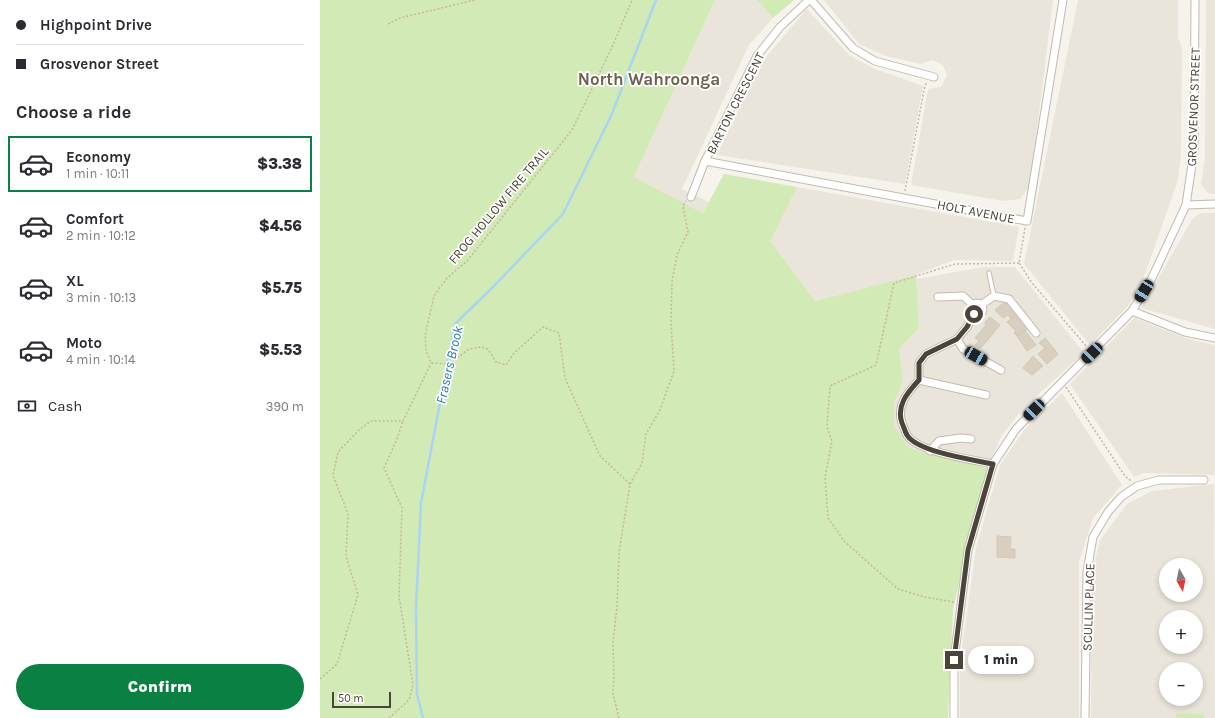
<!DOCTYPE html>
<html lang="en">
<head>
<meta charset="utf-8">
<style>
  body { margin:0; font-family:Karla,sans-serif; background:#f7f7f7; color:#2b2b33; height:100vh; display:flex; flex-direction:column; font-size:15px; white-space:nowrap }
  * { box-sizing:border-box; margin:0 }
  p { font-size:13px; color:#7c7c81 }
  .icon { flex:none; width:22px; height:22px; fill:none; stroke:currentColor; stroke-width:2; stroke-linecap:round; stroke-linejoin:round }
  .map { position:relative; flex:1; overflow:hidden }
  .sheet { display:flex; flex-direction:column; background:#fff; width:320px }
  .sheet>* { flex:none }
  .guide { display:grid; align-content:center; height:88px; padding:0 16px; background:#fff }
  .needle { width:26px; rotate:171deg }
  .tools { position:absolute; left:839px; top:558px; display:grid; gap:8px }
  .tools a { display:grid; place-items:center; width:44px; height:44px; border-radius:50%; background:#fff; box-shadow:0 2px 6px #0003; font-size:20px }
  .scale { position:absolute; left:12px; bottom:10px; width:59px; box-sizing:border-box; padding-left:4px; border:2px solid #4b4439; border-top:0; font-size:11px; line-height:14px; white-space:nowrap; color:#4b4439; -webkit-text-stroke:3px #fff; paint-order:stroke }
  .end { position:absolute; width:18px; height:18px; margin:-9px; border:5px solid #4b4439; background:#fff; box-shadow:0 0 0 2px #fff }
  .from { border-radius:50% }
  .bubble { position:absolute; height:28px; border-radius:14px; background:#fff; box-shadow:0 2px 6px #0003; font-size:13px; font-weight:800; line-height:28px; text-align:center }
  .car { position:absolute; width:12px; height:24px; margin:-12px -6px; border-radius:5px; box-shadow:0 0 3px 1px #0007; background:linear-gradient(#222 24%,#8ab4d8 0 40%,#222 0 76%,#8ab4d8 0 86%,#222 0) }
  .guide b { display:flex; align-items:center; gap:14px; height:38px; font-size:15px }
  .guide b+b { border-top:1px solid #e1e1e2 }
  .guide i { width:10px; height:10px; background:#2b2b33 }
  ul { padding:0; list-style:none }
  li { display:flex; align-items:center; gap:12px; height:56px; margin:0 8px 6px; padding:0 8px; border:2px solid transparent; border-radius:0px }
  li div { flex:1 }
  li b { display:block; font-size:15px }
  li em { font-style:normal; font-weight:800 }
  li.active { border-color:#0b8043 }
  li>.icon { width:36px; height:36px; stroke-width:1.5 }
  h2 { padding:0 16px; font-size:18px; line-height:48px }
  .pay { display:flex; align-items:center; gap:10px; height:44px; padding:0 16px; font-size:15px }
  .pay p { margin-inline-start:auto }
  .primary-button { display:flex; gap:8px; margin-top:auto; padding:8px 16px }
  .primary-button a { flex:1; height:46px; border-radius:24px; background:#0b8043; color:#fff; font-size:16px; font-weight:800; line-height:46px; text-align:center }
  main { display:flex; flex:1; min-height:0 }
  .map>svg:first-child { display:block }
</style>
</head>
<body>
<main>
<section class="sheet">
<div class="guide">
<b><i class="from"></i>Highpoint Drive</b>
<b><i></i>Grosvenor Street</b>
</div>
<h2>Choose a ride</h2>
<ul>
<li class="active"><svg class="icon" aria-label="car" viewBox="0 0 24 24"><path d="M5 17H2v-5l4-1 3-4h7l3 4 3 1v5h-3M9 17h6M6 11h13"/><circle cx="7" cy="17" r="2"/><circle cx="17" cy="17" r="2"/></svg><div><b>Economy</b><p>1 min · 10:11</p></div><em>$3.38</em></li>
<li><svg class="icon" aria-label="car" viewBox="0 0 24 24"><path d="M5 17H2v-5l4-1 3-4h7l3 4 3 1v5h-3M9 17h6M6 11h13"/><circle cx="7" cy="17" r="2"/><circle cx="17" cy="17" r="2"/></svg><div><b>Comfort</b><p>2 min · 10:12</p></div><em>$4.56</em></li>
<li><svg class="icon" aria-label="car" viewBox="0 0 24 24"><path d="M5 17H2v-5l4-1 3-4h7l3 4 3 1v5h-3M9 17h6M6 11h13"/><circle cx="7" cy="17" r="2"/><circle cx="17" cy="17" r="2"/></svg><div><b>XL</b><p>3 min · 10:13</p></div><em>$5.75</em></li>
<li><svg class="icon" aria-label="car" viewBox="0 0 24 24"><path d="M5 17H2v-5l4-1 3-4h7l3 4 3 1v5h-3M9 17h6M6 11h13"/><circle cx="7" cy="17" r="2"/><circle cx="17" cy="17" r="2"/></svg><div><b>Moto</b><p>4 min · 10:14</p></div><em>$5.53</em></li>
</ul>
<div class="pay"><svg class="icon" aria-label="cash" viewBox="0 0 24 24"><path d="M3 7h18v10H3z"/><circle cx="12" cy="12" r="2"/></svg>Cash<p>390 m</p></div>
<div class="primary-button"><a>Confirm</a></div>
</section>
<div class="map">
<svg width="895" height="718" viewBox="0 0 895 718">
  <rect width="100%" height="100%" fill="#f6f3ec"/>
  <g fill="#eae5da" fill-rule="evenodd">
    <polygon points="395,0 437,0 453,18 429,45 362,189 389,202 383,213 314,177"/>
    <polygon points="504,0 733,0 710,186 700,199 683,201 591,185 608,89 621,87 627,75 623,65 612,60 601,64 566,56 539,44"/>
    <polygon points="758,0 858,0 858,37 862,48 861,154 858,180 825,274 808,306 770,345 704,264"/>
    <polygon points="886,0 895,0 895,194 889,194 881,185 885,156"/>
    <polygon points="487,9 529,55 553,68 603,86 585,184 397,155 440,64"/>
    <polygon points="477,187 699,227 693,261 634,260 596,275 495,301 449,241"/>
    <polygon points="881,213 895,213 895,329 821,308 873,218"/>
    <polygon points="664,267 695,267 764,353 703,408 682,435 667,468 589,448 574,425 574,404 583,381 579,349 599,328 596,279"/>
    <polygon points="814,318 868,339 895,345 895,475 824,473 814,477 750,384"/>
    <polygon points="742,393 802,485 773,518 759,562 759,718 640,718 640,662 656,548 680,465 705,429"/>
    <path d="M 894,484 L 895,718 L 771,718 L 771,577 L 780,540 L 807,504 L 832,491 ZM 846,565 L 876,565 L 876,595 L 846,595 ZM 846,617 L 876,617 L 876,647 L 846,647 ZM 846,669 L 876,669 L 876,699 L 846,699 Z"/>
  </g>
  <g fill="#d2eab5">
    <polygon points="0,0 395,0 314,177 383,213 404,174 477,187 450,241 495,301 596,275 599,328 579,349 583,381 574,404 574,425 589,448 667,468 633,609 628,718 0,718"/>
    <polygon points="437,0 474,0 453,18"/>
    <polygon points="856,713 884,714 884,718 856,718"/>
  </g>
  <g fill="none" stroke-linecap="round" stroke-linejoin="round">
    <polyline stroke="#a9d4f2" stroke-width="2.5" points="103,718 97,694 96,608 101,503 135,324 173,287 243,214 291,116 336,0"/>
  </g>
  <g fill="#d8cfc1" stroke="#d3c7b4">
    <polygon points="686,301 697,314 691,319 688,315 683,318 675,310"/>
    <polygon points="697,314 709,328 697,336 694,333 696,331 687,322"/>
    <polygon points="670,317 680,325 661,348 655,345 659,341 655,338 666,325 665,322"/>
    <polygon points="705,331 716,345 707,351 697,336"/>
    <polygon points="725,338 738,354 727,364 718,354 725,348 719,343"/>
    <polygon points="713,356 723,366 712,375 703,368"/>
    <polygon points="677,536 691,537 690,549 695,549 695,558 677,557"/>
  </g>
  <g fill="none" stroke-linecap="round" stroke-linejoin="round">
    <g stroke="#c2bbae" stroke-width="5.5">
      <polyline id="service" points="669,273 674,296"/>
    </g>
    <g stroke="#c2bbae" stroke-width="9">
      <g id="minor">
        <polyline points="491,0 533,48 555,61 614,77"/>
        <polyline points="385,161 707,221 743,0"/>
        <polyline points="371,197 385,161 437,56 460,27 489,0"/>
        <polyline points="866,205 895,204"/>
        <polyline points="618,297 643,296 653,305"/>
        <circle cx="657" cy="309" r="6"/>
        <polyline points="661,305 674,296 689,299 716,333"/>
        <polyline points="812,311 865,332 895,338"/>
        <path d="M 654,314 L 647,327 L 637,339 L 606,354 L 599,363 L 599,380 C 587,393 576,406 582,423 C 584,427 585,432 587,435 C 597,452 654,460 673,464"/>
        <polyline points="637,339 643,349 681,370"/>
        <polyline points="599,380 666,395"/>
        <polyline points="610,451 619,441 641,438 651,439"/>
        <polyline points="634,718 634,660 648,550 673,464 696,429 812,311 831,280 866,205 874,151 875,0"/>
        <polyline points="765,718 767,572 773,537 788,512 801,497 817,486 839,480 884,480"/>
      </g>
    </g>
    <g stroke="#c4b79f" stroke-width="1.5" stroke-dasharray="2 2" stroke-linecap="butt">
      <polyline points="68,24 80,18 155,0"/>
      <polyline points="585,191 605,85 608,82"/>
      <polyline points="705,228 699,263 712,283 767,347"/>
      <polyline points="746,387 805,476 811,481"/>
      <polyline points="310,484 280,456 245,378 239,333 223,327 194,353 186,365 176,362 168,349 160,347 149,349 129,364 111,363 106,351 105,336 114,296 127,278 147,261 252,130 293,45 312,0"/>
      <polyline points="634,602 605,597 578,589 524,541 508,518 505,477 512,441 507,427 510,386 556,365 574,283 635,264 699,263"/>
      <polyline points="0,679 17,664 38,595 26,556 28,514 13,475 18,452 39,430 51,421 83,421 111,363"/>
      <polyline points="69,718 89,700 93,685 79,596 82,508 64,468 77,439 83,421"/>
      <polyline points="299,718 293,694 294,676 293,642 297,606 299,552 310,484 322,463 326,434 340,410 354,371 351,323 352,281 357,255 368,232 363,206 366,201"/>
    </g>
    <use href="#service" stroke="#fff" stroke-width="3.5"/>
    <use href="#minor" stroke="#fff" stroke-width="7"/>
  </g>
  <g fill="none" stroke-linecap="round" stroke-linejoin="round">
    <path stroke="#4b4439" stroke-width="5" d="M 634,660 L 648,550 L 673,464 C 654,460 597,452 587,435 C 585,432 584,427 582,423 C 576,406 587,393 599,380 L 599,363 L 606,354 L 637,339 L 647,327 L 654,314"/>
  </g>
  <g text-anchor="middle" stroke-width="3.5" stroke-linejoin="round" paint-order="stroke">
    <g font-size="13" fill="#4b4439" stroke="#fff">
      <text transform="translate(415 103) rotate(-63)" y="5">BARTON CRESCENT</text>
      <text transform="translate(873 107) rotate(-88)" y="5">GROSVENOR STREET</text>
      <text transform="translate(178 205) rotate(-50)" y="5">FROG HOLLOW FIRE TRAIL</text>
      <text transform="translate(656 211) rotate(11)" y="5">HOLT AVENUE</text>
      <text transform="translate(768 607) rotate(-88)" y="5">SCULLIN PLACE</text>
    </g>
    <g font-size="14" font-style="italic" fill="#2e7ab2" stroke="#fff">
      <text transform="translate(129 365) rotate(-77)" y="5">Frasers Brook</text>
    </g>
    <g font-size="17" font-weight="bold" fill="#6e6250" stroke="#fff">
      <text x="329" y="85">North Wahroonga</text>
    </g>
  </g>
</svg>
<div class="tools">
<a><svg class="needle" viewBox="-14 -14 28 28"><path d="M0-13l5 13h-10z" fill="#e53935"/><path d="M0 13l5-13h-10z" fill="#7c7c81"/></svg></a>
<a>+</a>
<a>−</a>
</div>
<div class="scale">50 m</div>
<i class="end from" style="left:654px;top:314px"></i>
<i class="end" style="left:634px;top:660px"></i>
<div class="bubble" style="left:648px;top:646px;width:66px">1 min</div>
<i class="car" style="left:824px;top:291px;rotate:211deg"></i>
<i class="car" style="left:772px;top:353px;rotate:226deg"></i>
<i class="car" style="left:656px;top:356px;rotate:120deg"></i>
<i class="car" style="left:714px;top:410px;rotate:225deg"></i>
</div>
</main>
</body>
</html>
